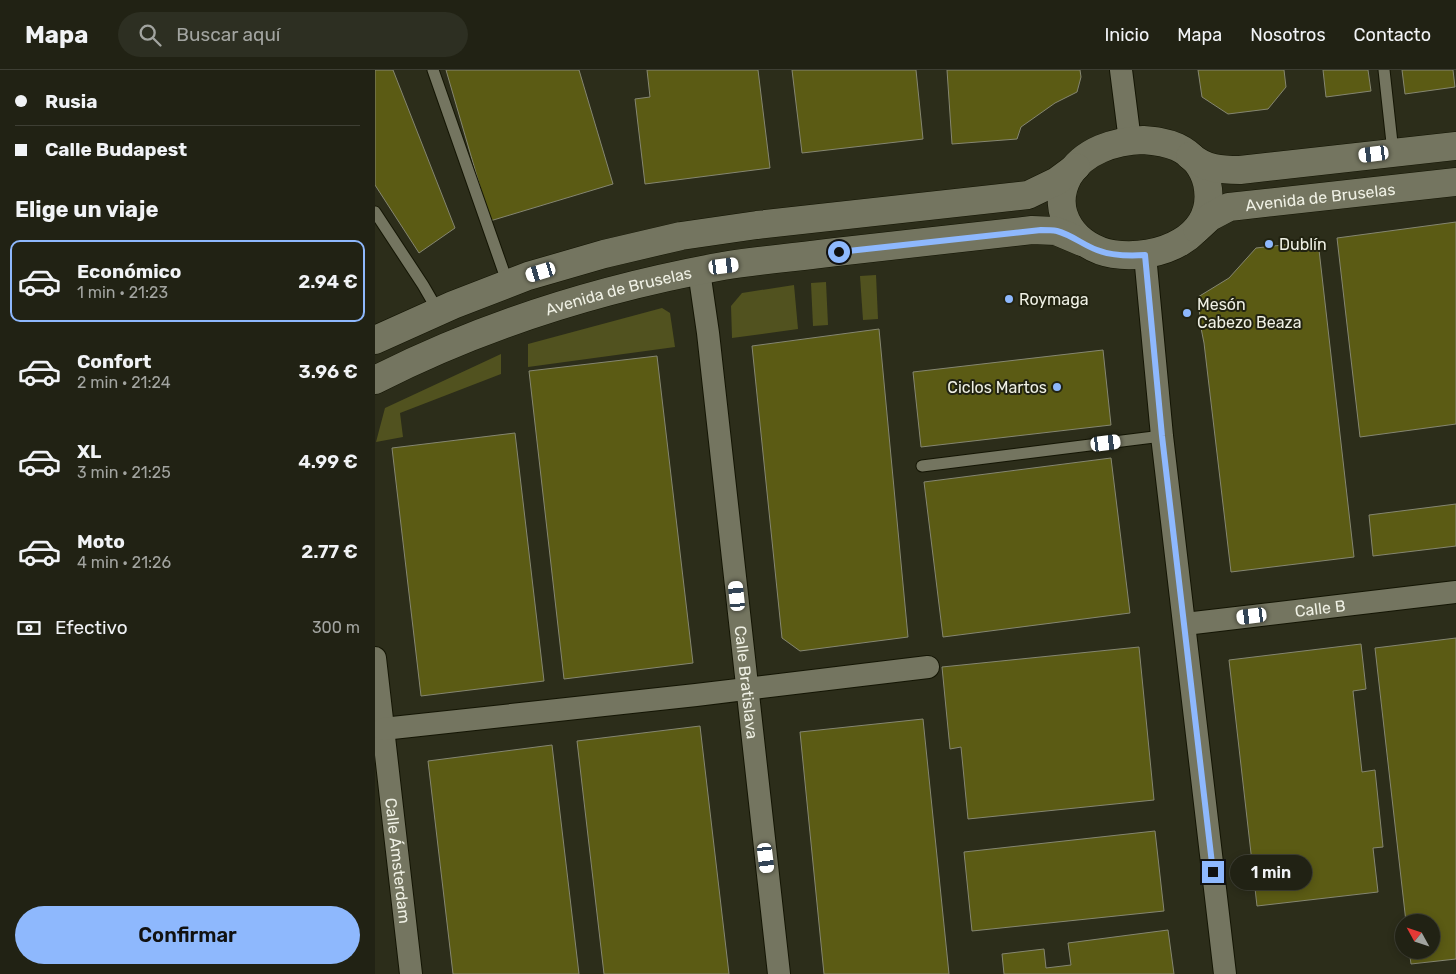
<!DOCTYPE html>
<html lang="es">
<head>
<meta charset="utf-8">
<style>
  body { margin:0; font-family:Rubik,sans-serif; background:#2d2f22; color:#f1f3f6; height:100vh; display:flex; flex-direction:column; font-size:19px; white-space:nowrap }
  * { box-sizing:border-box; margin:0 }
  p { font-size:16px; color:#a2a4a0 }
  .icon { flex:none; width:28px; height:28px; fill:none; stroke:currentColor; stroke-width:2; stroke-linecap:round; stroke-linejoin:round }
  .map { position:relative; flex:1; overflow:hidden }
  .drawer { display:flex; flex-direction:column; background:#212214; width:375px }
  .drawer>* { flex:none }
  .top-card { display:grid; align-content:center; height:110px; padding:0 15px; background:#212214 }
  .needle { width:32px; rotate:310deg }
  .controls { position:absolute; left:1020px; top:844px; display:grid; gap:10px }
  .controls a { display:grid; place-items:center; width:45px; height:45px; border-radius:50%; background:#212214; box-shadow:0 2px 8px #0003,0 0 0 1px #3e3f34; font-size:25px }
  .end { position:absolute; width:22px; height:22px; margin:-11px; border:6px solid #8eb8fd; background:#111; box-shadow:0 0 0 2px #111 }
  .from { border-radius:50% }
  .bubble { position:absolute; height:35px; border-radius:18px; background:#212214; box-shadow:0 2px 8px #0003,0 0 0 1px #3e3f34; font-size:16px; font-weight:600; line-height:35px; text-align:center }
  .car { position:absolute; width:15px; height:30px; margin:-15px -8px; border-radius:6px; box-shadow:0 0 4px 1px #0007; background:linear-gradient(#fff 24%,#345 0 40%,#fff 0 76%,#345 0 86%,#fff 0) }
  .top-card b { display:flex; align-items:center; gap:18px; height:48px; font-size:19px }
  .top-card b+b { border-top:1px solid #3e3f34 }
  .top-card i { width:12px; height:12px; background:#f1f3f6 }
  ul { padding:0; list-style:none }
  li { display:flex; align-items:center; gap:15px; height:82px; margin:0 10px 8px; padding:0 5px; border:2px solid transparent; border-radius:10px }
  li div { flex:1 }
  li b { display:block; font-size:19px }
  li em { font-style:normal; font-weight:600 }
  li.on { border-color:#8eb8fd }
  li>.icon { width:45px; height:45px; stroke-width:1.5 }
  h2 { padding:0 15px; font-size:22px; line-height:60px }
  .pay { display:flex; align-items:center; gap:12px; height:55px; padding:0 15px; font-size:19px }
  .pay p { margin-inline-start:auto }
  .button { display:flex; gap:10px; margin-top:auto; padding:10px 15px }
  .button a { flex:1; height:58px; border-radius:30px; background:#8eb8fd; color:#111; font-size:20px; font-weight:600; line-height:58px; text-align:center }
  header { display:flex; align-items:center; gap:30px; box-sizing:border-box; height:70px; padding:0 25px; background:#212214; border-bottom:1px solid #3e3f34 }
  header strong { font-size:24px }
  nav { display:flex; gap:28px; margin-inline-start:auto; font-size:18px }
  .search { width:350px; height:45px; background:#2d2f22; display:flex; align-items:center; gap:12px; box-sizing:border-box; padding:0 18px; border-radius:28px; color:#a2a4a0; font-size:19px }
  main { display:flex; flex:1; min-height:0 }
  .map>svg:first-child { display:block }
</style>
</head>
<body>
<header>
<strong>Mapa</strong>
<div class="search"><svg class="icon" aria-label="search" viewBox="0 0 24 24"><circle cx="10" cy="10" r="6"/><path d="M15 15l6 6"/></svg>Buscar aquí</div>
<nav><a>Inicio</a><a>Mapa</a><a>Nosotros</a><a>Contacto</a></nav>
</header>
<main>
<section class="drawer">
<div class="top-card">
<b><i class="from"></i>Rusia</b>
<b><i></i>Calle Budapest</b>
</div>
<h2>Elige un viaje</h2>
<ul>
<li class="on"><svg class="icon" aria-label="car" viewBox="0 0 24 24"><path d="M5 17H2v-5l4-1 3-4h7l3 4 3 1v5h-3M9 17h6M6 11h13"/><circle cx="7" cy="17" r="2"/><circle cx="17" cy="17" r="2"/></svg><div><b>Económico</b><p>1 min · 21:23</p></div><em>2.94 €</em></li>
<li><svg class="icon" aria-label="car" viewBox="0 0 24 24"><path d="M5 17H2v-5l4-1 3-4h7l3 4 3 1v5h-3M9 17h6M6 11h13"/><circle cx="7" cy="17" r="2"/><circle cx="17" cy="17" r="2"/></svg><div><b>Confort</b><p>2 min · 21:24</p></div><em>3.96 €</em></li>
<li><svg class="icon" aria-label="car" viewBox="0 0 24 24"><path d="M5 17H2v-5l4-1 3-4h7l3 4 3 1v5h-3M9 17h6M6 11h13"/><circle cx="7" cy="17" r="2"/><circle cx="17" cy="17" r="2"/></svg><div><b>XL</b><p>3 min · 21:25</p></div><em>4.99 €</em></li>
<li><svg class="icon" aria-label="car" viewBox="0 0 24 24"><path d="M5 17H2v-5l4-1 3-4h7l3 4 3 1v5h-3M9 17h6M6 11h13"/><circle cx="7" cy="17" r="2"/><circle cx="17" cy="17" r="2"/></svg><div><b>Moto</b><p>4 min · 21:26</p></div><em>2.77 €</em></li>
</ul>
<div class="pay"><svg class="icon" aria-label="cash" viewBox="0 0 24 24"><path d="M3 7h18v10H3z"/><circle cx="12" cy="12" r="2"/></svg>Efectivo<p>300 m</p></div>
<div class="button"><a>Confirmar</a></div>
</section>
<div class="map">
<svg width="1081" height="904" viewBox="0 0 1081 904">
  <rect width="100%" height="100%" fill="#2c2d1a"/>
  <g fill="#51521f">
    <polygon points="501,205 503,249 488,250 485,206"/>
    <polygon points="451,212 453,255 438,256 436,213"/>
    <polygon points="419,215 423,259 357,268 356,236 367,223"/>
    <polygon points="287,238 295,243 300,277 153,297 153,274"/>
    <polygon points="126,284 126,304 25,343 28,367 1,372 10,338"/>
  </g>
  <g fill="#5b5b14" stroke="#858671">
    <polygon points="0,0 18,0 80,158 44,183 0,115"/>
    <polygon points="71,0 204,0 238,114 115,151"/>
    <polygon points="272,0 383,0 395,98 270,114 260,29 275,27"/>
    <polygon points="417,0 541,0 548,69 427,83"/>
    <polygon points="572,0 705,0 706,7 702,22 680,33 646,57 642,69 577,74"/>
    <polygon points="823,0 909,0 911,17 893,39 853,44 827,27"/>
    <polygon points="948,0 993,0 996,21 951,27"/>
    <polygon points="1027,0 1078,0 1080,17 1030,24"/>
    <polygon points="1081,152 1081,354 985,367 962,168"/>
    <polygon points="943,171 979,487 856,502 829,273 826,258 823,227 854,208 881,178"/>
    <polygon points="504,259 533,567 425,581 407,568 377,276"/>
    <polygon points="728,280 736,355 546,377 538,302"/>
    <polygon points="282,286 318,593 189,609 154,301"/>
    <polygon points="140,363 169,611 46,626 17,378"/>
    <polygon points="736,388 755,543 568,567 549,412"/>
    <polygon points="1081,434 1081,476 998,486 994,445"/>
    <polygon points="1081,568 1081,889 1036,894 1034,880 1056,880 1056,852 1031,852 1000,578"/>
    <polygon points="986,574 991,619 978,621 987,702 1000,700 1008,777 998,778 1003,822 882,836 854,590"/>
    <polygon points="764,577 779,730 593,749 586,677 575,679 567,597"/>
    <polygon points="548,649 574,904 449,904 425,662"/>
    <polygon points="325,656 354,904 229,904 202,671"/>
    <polygon points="177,675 204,904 78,904 53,691"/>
    <polygon points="780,761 789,841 597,861 589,782"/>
    <polygon points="793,860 799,904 629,904 627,884 669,879 671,898 696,895 693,873"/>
  </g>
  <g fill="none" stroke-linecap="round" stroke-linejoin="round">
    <g stroke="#141504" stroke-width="13">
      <g id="service">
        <polyline points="58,0 133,214"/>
        <polyline points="1009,0 1018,82"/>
        <polyline points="0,142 48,215 63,241"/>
        <polyline points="547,396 787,366"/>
      </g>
    </g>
    <g stroke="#141504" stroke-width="24">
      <g id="minor">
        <polyline points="746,0 755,71"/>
        <polyline points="770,185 787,366 850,904"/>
        <path id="s1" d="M 324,201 L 333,263 L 404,904"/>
        <path id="s2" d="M 810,554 L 1081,522"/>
        <path id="s3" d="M 0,588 L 36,904"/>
        <polyline points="8,659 321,625 553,597"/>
      </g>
    </g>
    <g stroke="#141504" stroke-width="29">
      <g id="secondary">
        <path d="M 768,70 C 780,71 791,72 802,77 C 817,84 828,97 832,113 C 844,168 782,191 738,184 C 701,178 674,143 693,107 C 708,80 741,71 768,70 Z"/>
        <path d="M 815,86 C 831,99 845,100 865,100 L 1081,76"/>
        <path id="s4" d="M 822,159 L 835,147 L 854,137 L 1081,112"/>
        <polyline points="0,270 78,235 153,206 229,184 306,166 382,155 653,125 682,111 701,97"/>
        <path id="s5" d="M 0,310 C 110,254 227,218 348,196 C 385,190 423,187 461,182 C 526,175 592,167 657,160 L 681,161 L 707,172"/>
      </g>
    </g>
    <use href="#service" stroke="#747560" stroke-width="11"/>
    <use href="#minor" stroke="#747560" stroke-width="22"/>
    <use href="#secondary" stroke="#747560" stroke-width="28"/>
  </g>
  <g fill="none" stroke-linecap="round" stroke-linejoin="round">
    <path stroke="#8eb8fd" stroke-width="6" d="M 464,182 L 666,160 C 671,160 677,160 682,161 C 697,165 708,175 722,180 C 737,186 754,186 770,185 L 787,366 L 838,802"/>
  </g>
  <g fill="#8eb8fd" stroke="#222311" stroke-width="2">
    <circle cx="894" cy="174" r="5"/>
    <circle cx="634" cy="229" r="5"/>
    <circle cx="812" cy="243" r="5"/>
    <circle cx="682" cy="317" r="5"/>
  </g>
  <g text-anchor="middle" stroke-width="4" stroke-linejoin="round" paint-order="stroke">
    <g font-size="16" fill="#eff0e4" stroke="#222311">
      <text dy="6" stroke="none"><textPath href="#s4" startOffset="131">Avenida de Bruselas</textPath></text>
      <text dy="6" stroke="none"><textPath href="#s5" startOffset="260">Avenida de Bruselas</textPath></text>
      <text dy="6" stroke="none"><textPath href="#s2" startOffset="136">Calle B</textPath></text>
      <text dy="6" stroke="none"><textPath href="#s1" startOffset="414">Calle Bratislava</textPath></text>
      <text dy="6" stroke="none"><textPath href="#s3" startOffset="204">Calle Ámsterdam</textPath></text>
    </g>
    <g font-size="16" fill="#eff0e4" stroke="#222311" text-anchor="start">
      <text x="904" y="180">Dublín</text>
      <text x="644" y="235">Roymaga</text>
      <text x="822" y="240">Mesón<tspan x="822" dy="18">Cabezo Beaza</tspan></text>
      <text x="672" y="323" text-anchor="end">Ciclos Martos</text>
    </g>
  </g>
</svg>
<div class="controls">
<a><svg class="needle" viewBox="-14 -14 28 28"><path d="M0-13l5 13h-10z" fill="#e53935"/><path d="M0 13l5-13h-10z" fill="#a2a4a0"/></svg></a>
</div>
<i class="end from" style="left:464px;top:182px"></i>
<i class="end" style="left:838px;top:802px"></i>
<div class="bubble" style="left:855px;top:785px;width:82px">1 min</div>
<i class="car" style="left:999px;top:84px;rotate:263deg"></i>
<i class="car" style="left:349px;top:196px;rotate:83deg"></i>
<i class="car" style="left:166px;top:202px;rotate:253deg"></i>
<i class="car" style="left:731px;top:373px;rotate:83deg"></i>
<i class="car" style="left:362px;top:526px;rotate:354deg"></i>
<i class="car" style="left:877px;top:546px;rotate:263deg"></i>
<i class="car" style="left:391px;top:788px;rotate:173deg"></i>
</div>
</main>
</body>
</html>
